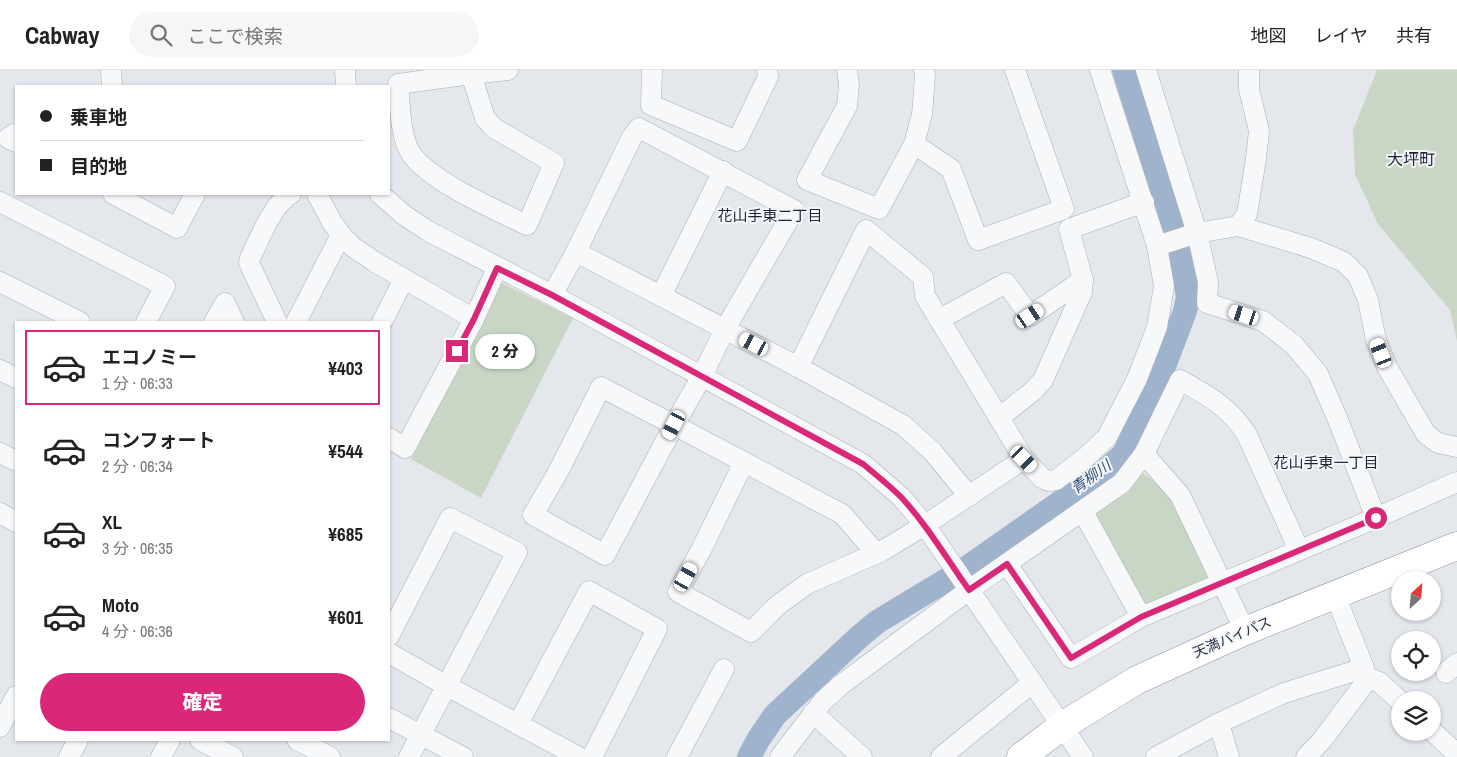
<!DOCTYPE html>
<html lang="ja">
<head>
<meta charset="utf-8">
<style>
  body { margin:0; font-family:"Archivo Narrow","Noto Sans JP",sans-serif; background:#f6f6f6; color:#222; height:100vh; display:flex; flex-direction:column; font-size:19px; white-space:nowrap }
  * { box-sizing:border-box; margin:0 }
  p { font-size:16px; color:#767676 }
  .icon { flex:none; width:28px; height:28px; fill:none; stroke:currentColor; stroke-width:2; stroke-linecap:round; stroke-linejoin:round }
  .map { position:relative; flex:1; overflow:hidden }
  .panel { position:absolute; left:15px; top:251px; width:375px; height:420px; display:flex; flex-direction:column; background:#fff; border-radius:0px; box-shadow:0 1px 4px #0004 }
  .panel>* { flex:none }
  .guide { position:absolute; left:15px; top:15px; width:375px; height:110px; border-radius:0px; box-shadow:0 1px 4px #0004; display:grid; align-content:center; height:110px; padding:0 25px; background:#fff }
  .needle { width:32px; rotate:26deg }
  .fabs { position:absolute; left:1391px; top:501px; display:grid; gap:10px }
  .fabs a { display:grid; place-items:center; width:50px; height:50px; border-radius:50%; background:#fff; box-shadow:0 1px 4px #0004; font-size:25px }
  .end { position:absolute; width:22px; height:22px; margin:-11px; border:6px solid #db2777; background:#fff; box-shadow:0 0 0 2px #fff }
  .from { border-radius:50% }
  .bubble { position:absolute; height:35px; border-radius:18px; background:#fff; box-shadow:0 1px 4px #0004; font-size:16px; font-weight:800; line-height:35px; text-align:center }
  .car { position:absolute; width:15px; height:30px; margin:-15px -8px; border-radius:6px; box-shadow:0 0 4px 1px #0007; background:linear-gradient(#fff 24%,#345 0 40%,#fff 0 76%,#345 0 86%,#fff 0) }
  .guide b { display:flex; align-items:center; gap:18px; height:48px; font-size:19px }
  .guide b+b { border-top:1px solid #e0e0e0 }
  .guide i { width:12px; height:12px; background:#222 }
  ul { padding:9px 0 0; list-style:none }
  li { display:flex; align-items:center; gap:15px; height:75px; margin:0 10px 8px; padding:0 15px; border:2px solid transparent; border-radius:0px }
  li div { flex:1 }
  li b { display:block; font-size:19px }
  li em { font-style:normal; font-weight:800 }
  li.selected { border-color:#db2777 }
  li>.icon { width:45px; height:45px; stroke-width:1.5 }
  .button { display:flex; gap:10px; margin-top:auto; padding:10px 25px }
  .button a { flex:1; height:58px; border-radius:30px; background:#db2777; color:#fff; font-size:20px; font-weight:800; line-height:58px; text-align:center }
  header { display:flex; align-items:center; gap:30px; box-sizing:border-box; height:70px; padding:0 25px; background:#fff; border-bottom:1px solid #e0e0e0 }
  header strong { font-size:24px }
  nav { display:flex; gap:28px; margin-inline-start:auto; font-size:18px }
  .search { width:350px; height:45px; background:#f6f6f6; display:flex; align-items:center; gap:12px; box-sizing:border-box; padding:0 18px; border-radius:28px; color:#767676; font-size:19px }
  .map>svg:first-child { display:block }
</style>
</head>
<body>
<header>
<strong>Cabway</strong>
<div class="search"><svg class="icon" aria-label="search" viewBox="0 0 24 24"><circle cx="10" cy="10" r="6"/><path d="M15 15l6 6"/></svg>ここで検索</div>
<nav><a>地図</a><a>レイヤ</a><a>共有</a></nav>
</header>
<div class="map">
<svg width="1457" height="687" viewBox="0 0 1457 687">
  <rect width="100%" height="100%" fill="#e4e7ec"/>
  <g fill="#c9d6c5">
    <polygon points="1377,0 1457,0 1457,271 1450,240 1378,154 1355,104 1353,60"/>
    <polygon points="500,212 573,248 481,428 411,389"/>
    <polygon points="1141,402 1173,424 1213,513 1142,539 1091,445"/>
  </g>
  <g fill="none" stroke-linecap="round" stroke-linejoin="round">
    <polyline stroke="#9fb4cc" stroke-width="24" points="749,687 758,670 775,645 859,567 877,552 968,497 1105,401 1124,384 1160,307 1185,241 1188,227 1176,163 1124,0"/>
    <g stroke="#a9aeb7" stroke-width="21">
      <g id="minor">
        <polyline points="111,0 112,16"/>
        <polyline points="345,0 346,16"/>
        <polyline points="470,0 471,4 508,0"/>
        <polyline points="652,0 651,35 737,71 768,7 767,0"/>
        <polyline points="847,0 849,15 847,36 807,110 879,139 914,74 922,44 925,6 924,0"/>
        <polyline points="1146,0 1197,163 1208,212 1207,233 1263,251 1294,275 1318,304 1338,350 1376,448"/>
        <path d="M 471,4 L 485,48 L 494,58 L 554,93 L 527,155 C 496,140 427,110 410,82 C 400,65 400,33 398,14 Z"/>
        <polyline points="16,63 8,68 16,72"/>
        <polyline points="914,74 951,99 978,170 1064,139 1015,0"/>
        <polyline points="113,124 177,158 195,124"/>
        <polyline points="317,124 333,154 341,165 353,177 375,192 474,249"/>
        <polyline points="380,124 404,145 428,161 552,225 863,394 901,427 925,455 1083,687"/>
        <polyline points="0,132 165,216 146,252"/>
        <polyline points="1238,156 1247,144 1256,89 1259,61 1249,19 1249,0"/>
        <polyline points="1157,176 1197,163 1238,156 1311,178 1344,192 1358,206 1368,230 1376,270 1387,297 1426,364 1438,373 1457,377"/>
        <polyline points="576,182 798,297 903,355 932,381 969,426"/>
        <polyline points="0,212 80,252"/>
        <polyline points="552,225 576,182 632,67 639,58 794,140 725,259 702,306 674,355 842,444 876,483"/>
        <polyline points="661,226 723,101"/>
        <polyline points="940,249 1006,213 1030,246 1083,210"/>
        <polyline points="214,252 225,233 234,252"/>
        <path d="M 277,252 L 249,193 L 250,188 C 260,169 272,134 291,124"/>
        <polyline points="296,252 341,165"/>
        <polyline points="382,252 404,209"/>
        <polyline points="798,297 866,160 923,207 925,226 1024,389 1042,408 1049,411 1056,410 1086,387 1107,367 1137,309 1157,257 1164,216 1157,176 1100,0"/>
        <polyline points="0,300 16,308"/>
        <polygon points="601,317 674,355 605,485 533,445 558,402"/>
        <polyline points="1000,347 1033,321 1043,310 1082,222 1083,210 1069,159 1144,132"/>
        <polyline points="389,368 405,378 474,249 497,198"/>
        <polyline points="0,383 16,391"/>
        <polyline points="1144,384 1180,425 1245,561"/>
        <polyline points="744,392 702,478 678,522 751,562 778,535 807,514 882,481 925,455 1024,389"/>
        <polyline points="1083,442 1141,547"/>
        <polyline points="0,443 16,452"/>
        <polyline points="1007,494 1071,588 1141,547 1376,448 1457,412"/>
        <polyline points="389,566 450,448 517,482 409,687"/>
        <polyline points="389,583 447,616 579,687"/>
        <polyline points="1446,603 1457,593"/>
        <polyline points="813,643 862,687"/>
        <polyline points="389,648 463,687"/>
        <polyline points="1219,653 1229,687"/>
        <polyline points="518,654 589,521 657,559 592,687"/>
        <polyline points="0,657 16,626"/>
        <polyline points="1432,661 1457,684"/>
        <polyline points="200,670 233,687"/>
        <polyline points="297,670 330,687"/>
        <polyline points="69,687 78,670"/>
        <polyline points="161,687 170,670"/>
        <polyline points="677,687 724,599"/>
        <path d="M 780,687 L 823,631 L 842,614 L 969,520 L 1122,413 L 1144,384 L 1180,310 C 1207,325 1228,336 1246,363 L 1299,480"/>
        <polyline points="941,687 1032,613"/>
        <polyline points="1156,687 1219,653 1284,623 1364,598 1341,540"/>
        <polyline points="1306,687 1323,669 1365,613 1372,609 1379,612 1400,631"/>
      </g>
    </g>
    <g stroke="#8b94a3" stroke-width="29">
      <polyline id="highway" points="1021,687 1062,656 1137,610 1245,561 1457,476"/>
    </g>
    <use href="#minor" stroke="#f7f8fa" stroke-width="20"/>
    <use href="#highway" stroke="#fff" stroke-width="28"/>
  </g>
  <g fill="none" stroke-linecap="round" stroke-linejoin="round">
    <path stroke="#db2777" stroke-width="6" d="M 457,281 L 474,249 L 497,198 L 552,225 L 863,394 C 876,405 889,415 901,427 C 927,455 947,489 969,520 L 1007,494 L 1071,588 L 1141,547 L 1376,448"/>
  </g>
  <g text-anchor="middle" stroke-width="4" stroke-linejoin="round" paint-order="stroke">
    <g font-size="14" fill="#2b3445" stroke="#f4f6f9">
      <text transform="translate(1232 567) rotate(-23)" y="5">天満バイパス</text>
    </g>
    <g font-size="15" fill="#1d2536" stroke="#f4f6f9">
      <text x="770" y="151">花山手東二丁目</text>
      <text x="1326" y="398">花山手東一丁目</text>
    </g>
    <g font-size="15" font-style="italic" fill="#34527a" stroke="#f4f6f9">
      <text transform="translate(1091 407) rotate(-36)" y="5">青柳川</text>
    </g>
    <g font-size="16" fill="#1d2536" stroke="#f4f6f9">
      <text x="1411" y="95">大坪町</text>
    </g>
  </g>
</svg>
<div class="fabs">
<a><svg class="needle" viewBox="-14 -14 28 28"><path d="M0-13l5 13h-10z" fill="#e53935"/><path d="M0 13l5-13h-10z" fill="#767676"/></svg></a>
<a><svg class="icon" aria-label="locate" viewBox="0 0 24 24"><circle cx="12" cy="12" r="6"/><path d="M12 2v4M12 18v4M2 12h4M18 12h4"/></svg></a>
<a><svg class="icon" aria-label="layers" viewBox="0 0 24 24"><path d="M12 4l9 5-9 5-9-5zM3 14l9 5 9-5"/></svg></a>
</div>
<i class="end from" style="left:1376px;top:448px"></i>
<i class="end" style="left:457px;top:281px"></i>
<div class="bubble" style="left:475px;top:264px;width:60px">2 分</div>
<i class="car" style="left:1244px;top:245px;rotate:288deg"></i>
<i class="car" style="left:1030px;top:246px;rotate:56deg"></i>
<i class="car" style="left:754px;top:274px;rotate:297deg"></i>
<i class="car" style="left:1381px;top:283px;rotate:338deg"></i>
<i class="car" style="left:674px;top:355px;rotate:208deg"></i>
<i class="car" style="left:1024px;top:389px;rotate:136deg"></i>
<i class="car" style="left:686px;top:507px;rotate:29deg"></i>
<div class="guide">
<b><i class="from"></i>乗車地</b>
<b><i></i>目的地</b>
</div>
<section class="panel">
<ul>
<li class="selected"><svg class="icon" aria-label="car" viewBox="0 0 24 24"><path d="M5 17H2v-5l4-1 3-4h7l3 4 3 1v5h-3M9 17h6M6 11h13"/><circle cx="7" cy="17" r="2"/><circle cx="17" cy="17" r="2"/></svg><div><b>エコノミー</b><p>1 分 · 06:33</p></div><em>¥403</em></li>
<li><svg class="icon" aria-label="car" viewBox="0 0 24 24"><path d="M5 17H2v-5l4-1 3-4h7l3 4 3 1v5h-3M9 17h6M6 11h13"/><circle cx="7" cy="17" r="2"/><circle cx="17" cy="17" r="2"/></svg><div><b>コンフォート</b><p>2 分 · 06:34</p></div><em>¥544</em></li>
<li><svg class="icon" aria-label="car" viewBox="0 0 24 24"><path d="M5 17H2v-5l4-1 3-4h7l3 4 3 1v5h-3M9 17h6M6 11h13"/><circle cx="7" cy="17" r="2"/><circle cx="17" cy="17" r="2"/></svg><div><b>XL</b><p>3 分 · 06:35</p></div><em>¥685</em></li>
<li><svg class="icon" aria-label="car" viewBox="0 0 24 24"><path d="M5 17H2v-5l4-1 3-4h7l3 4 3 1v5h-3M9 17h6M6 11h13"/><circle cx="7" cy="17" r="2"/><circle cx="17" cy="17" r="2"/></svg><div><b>Moto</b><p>4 分 · 06:36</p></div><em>¥601</em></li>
</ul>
<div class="button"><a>確定</a></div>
</section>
</div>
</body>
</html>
